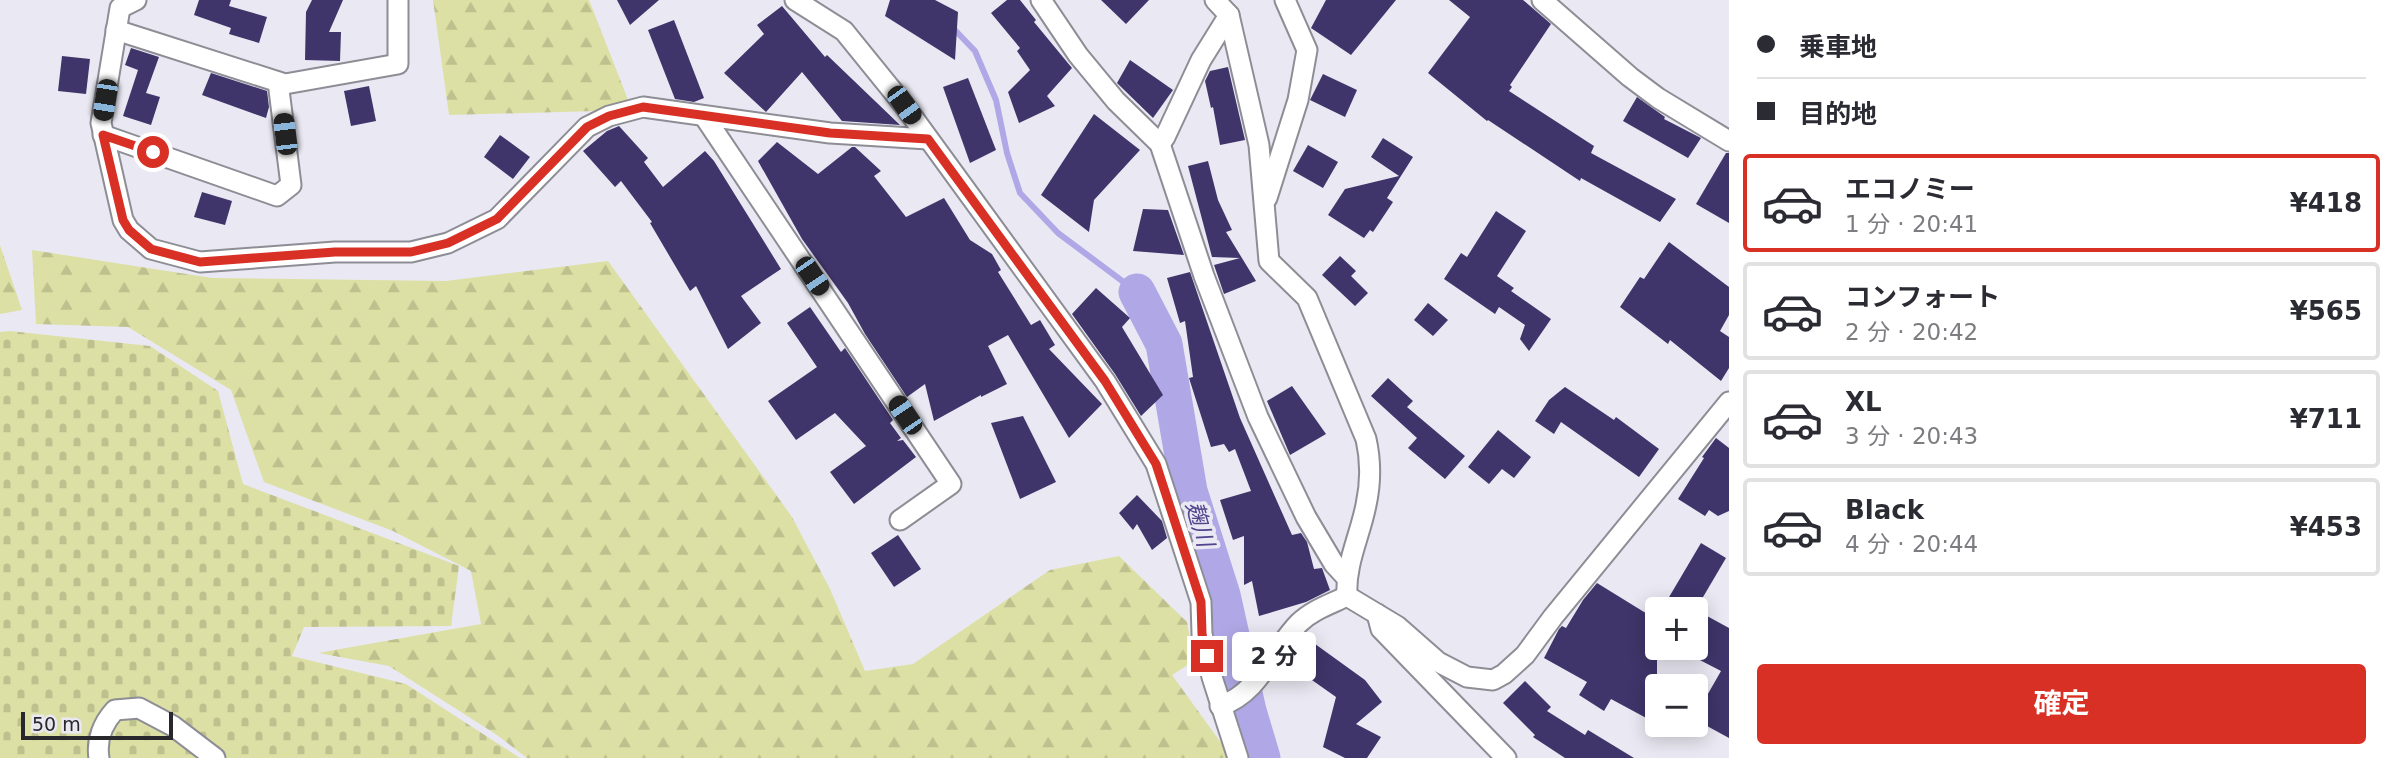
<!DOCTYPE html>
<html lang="ja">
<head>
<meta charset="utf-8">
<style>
  body { margin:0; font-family:"DejaVu Sans","Noto Sans JP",sans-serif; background:#f2f2f3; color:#2b2b33; height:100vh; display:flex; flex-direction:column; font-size:26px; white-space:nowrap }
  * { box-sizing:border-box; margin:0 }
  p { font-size:23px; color:#7c7c81 }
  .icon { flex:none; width:38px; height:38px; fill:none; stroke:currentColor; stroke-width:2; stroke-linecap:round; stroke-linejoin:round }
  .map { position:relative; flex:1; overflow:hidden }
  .details { display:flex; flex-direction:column; background:#fff; width:665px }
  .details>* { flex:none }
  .hud { display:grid; align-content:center; height:154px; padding:0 28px; background:#fff }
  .tools { position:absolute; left:1645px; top:597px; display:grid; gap:14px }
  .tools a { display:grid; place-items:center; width:63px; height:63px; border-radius:7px; background:#fff; box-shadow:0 4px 18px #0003; font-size:35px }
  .scale { position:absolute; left:21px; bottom:18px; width:152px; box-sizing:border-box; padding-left:7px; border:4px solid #28282c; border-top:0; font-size:19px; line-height:24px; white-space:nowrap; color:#28282c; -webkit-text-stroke:5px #eae9f3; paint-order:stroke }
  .end { position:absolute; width:32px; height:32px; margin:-16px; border:9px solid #d93025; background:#fff; box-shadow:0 0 0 4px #fff }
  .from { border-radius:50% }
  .bubble { position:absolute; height:49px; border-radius:7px; background:#fff; box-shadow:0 4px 18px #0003; font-size:23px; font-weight:700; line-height:49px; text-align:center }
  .car { position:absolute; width:21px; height:42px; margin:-21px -10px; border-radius:9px; box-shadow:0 0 5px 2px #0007; background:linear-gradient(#222 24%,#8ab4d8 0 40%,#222 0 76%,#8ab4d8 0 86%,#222 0) }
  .hud b { display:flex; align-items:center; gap:24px; height:66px; font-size:26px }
  .hud b+b { border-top:2px solid #e1e1e2 }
  .hud i { width:18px; height:18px; background:#2b2b33 }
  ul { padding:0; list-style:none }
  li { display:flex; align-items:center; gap:21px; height:98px; margin:0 14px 10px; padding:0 14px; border:4px solid #e1e1e2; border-radius:7px }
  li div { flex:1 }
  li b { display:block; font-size:26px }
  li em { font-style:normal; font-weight:700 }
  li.current { border-color:#d93025 }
  li>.icon { width:63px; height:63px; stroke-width:1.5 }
  .action { display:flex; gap:14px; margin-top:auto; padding:14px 28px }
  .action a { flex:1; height:80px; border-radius:7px; background:#d93025; color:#fff; font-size:28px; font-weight:700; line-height:80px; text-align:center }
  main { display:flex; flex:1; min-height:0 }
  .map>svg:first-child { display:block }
</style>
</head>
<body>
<main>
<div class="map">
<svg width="1729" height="758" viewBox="0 0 1729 758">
  <defs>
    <pattern id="forest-firs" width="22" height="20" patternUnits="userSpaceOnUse" patternTransform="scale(1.75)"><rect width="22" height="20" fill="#dde0a4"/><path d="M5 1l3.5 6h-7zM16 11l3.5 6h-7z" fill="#bec08d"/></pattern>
    <pattern id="cemetery-stones" width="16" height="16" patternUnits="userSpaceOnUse" patternTransform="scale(1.75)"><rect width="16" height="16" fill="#dde0a4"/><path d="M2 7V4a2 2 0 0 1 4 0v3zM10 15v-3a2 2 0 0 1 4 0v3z" fill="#bec08d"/></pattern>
  </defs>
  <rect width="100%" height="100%" fill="#eae9f3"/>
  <g fill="url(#forest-firs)">
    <polygon points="433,0 589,0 632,110 449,115"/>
    <polygon points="0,245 22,310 0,314"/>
    <polygon points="32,250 212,278 446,281 608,261 792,517 830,589 865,671 913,664 1050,570 1119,556 1187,622 1194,661 1172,675 1232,758 527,758 497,735 389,666 318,653 481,624 471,571 393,531 264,482 231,390 128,327 36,324"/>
  </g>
  <polygon fill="url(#cemetery-stones)" points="10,331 150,346 218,391 243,484 459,566 451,626 304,627 292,656 406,684 520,758 0,758 0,332"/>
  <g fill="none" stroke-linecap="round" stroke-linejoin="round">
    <polyline stroke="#b0a8e6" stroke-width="6" points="953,28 975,51 996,100 1007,153 1020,193 1058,233 1137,292"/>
    <polyline stroke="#b0a8e6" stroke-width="37" points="1137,292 1164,344 1189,491 1222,595 1248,711 1262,758"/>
  </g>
  <g fill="#3f356a">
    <polygon points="199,0 231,0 229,6 267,17 259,43 229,34 231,28 194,15"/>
    <polygon points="312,0 343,0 329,32 341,32 340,61 305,60 306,12"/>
    <polygon points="617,0 659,0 630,25"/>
    <polygon points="890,0 935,0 958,12 955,60 885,16"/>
    <polygon points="1007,0 1020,0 1036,20 1034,22 1072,68 1047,96 1055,106 1019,123 1008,92 1030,70 1017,51 1020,48 991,13"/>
    <polygon points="1101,0 1149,0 1126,24"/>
    <polygon points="1326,0 1396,0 1351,55 1311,28"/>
    <polygon points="1449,0 1523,0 1551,24 1510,85 1512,87 1509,91 1594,146 1591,153 1676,199 1660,222 1581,178 1580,181 1488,120 1487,121 1428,73 1470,17"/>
    <polygon points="782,6 825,57 827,55 900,125 842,121 802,72 766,112 724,73 764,34 757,25"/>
    <polygon points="674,20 704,98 694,102 675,99 648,30"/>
    <polygon points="131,48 159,57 146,93 160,97 151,125 123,116 138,70 125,65"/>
    <polygon points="62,56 90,59 86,94 58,91"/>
    <polygon points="1130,60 1173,90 1153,118 1117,83"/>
    <polygon points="1228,67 1245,140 1220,145 1213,107 1211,108 1205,81 1210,71"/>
    <polygon points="211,73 267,91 269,107 266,118 202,95"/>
    <polygon points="1323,74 1357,90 1345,117 1310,100"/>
    <polygon points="968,78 996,150 970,163 943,87"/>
    <polygon points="369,86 376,121 351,126 344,91"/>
    <polygon points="1637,97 1665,117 1664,119 1701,138 1688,158 1623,121"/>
    <polygon points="1094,114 1140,150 1094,200 1089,232 1041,195"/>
    <polygon points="619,126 648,158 644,162 663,187 705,151 714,161 781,269 741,296 761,323 728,349 696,286 690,291 650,223 652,222 621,181 615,187 583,151 607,131"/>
    <polygon points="500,135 530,157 513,179 484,157"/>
    <polygon points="1383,138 1413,157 1387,198 1393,202 1373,232 1370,230 1364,238 1328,215 1345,189 1399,176 1371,157"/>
    <polygon points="777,142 818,174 852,147 855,147 881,171 874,176 906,217 944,198 970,240 992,254 1001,270 998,272 1031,325 1040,320 1055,345 1049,349 1102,404 1069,438 1008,335 988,346 1007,384 981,397 981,395 934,421 925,384 907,397 865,334 848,303 802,239 758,161"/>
    <polygon points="1308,145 1338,162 1323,188 1293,171"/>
    <polygon points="1726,153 1729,153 1729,223 1696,204"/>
    <polygon points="1208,161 1218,200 1232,230 1226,232 1256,281 1224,294 1214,265 1240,258 1212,257 1188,166"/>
    <polygon points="202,192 232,201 225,225 194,217"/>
    <polygon points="1143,209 1168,210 1184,255 1133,251"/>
    <polygon points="1496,211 1526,231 1497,276 1514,288 1511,291 1551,319 1529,351 1520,339 1525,325 1499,307 1495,314 1444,279 1461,253 1467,257"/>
    <polygon points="1669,242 1729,287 1729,315 1720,331 1729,337 1729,368 1721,381 1670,340 1668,344 1620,307 1640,277 1644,279"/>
    <polygon points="1340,256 1356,271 1351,276 1368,293 1355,306 1322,275"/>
    <polygon points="1190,272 1240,418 1292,535 1301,533 1307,542 1314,569 1322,568 1330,590 1306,602 1259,616 1252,581 1244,585 1244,536 1233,540 1220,500 1251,491 1235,449 1229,452 1224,444 1211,447 1189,378 1193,377 1185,321 1180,323 1167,278"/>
    <polygon points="1096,288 1130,318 1122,327 1163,395 1141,416 1115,374 1072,314"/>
    <polygon points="1428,303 1448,320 1433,336 1414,320"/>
    <polygon points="810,307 841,352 845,348 893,420 890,423 901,438 897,441 903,440 916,457 854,504 830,472 866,446 835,413 796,440 768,401 817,367 787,323"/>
    <polygon points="1388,378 1413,401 1407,407 1465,456 1445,479 1408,448 1417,438 1371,396"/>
    <polygon points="1292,386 1326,434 1290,455 1267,401"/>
    <polygon points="1565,387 1614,420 1616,417 1659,449 1639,477 1561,422 1554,434 1535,421 1549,400"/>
    <polygon points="1023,416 1056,482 1020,499 991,423"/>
    <polygon points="1498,430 1531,457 1514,478 1502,469 1489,484 1468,467"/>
    <polygon points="1716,438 1729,448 1729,511 1718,516 1709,510 1705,516 1678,499 1704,458 1702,457"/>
    <polygon points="1137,495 1162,521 1167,538 1152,550 1137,524 1133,530 1119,513"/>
    <polygon points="898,535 921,569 894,587 871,553"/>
    <polygon points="1701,543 1726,558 1696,609 1662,609"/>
    <polygon points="1597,583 1657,620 1657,708 1650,720 1611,699 1604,711 1579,695 1587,682 1544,658 1559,629 1562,626 1566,628 1583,600"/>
    <polygon points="1696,610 1729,628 1729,738 1696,720 1696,694 1705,699 1721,671 1696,658"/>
    <polygon points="1304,636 1365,680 1382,702 1356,724 1381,737 1367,758 1345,758 1323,747 1336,697 1285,661"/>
    <polygon points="1525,681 1551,707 1547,711 1585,735 1588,730 1634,758 1565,758 1533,737 1535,735 1503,703"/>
  </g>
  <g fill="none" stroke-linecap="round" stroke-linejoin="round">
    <g stroke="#8d8d95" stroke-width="23">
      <g id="street">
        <polyline points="136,0 120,8 101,123 123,220 129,230 151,249 200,262 335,252 411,252 448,243 497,219 587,127 609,116 643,107 830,133 928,139"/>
        <polyline points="795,0 844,31 904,105 1105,381 1156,464 1201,602 1202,634 1212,677 1238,758"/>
        <polyline points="1041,0 1078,55 1116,101 1160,144 1204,276 1258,417 1306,517 1334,564 1346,577"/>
        <path d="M 1215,0 L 1229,15 L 1259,145 L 1269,261 L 1307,298 L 1366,439 C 1371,461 1371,482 1366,505 C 1360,536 1345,564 1347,596"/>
        <polyline points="1542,0 1630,77 1658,98 1729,141"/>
        <polyline points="116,30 285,84 398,64 398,0"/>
        <polyline points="704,116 951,484 900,520"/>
        <polyline points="103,135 277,196 291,185 278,82"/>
        <polyline points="1160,144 1165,137 1201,60 1229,15"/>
        <polyline points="1267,198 1298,100 1307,50 1285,0"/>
        <polyline points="1347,596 1397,626 1438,662 1467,677 1493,680 1504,674 1525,655 1553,617 1729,402"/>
        <polyline points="1377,614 1381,629 1506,758"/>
        <path d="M 1220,706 C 1260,693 1272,650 1299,623 C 1312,610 1331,604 1347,596"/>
        <path d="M 99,758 C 96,740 103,723 115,710 L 139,708 L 173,726 L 215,758"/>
      </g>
    </g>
    <use href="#street" stroke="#fff" stroke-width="19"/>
  </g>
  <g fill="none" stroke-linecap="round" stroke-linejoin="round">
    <polyline stroke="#d93025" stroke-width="9" points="153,152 103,135 123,220 129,230 151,249 200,262 335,252 411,252 448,243 497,219 587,127 609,116 643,107 830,133 928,139 1105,381 1156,464 1201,602 1202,634 1207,656"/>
  </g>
  <g text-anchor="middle" stroke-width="7" stroke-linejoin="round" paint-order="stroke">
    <g font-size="23" font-style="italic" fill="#53448e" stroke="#eae9f3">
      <text transform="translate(1200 524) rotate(73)" y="8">麹川</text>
    </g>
  </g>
</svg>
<div class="tools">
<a>+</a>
<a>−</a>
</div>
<div class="scale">50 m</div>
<i class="end from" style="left:153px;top:152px"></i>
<i class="end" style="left:1207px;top:656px"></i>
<div class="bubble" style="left:1232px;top:632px;width:84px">2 分</div>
<i class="car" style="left:105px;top:100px;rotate:189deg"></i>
<i class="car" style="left:904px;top:105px;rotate:144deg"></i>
<i class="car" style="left:285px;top:134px;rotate:353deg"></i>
<i class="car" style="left:812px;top:276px;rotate:146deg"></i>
<i class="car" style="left:905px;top:415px;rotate:326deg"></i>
</div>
<section class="details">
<div class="hud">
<b><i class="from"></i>乗車地</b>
<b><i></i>目的地</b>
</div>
<ul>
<li class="current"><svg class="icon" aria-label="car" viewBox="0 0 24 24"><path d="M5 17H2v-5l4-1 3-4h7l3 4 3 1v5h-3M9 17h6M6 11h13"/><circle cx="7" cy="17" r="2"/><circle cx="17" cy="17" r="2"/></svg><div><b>エコノミー</b><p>1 分 · 20:41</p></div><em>¥418</em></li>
<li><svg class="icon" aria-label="car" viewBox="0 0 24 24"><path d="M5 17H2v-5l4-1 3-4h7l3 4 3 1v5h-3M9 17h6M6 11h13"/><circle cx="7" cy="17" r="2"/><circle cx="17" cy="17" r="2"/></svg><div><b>コンフォート</b><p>2 分 · 20:42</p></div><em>¥565</em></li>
<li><svg class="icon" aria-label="car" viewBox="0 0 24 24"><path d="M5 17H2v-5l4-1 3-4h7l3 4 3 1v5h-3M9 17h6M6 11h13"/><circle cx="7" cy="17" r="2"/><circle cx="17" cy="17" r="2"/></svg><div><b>XL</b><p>3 分 · 20:43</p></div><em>¥711</em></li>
<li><svg class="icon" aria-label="car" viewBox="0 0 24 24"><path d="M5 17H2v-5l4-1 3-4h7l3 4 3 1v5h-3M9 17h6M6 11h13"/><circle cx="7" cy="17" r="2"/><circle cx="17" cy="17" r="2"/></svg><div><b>Black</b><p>4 分 · 20:44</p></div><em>¥453</em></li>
</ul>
<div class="action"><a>確定</a></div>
</section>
</main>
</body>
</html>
